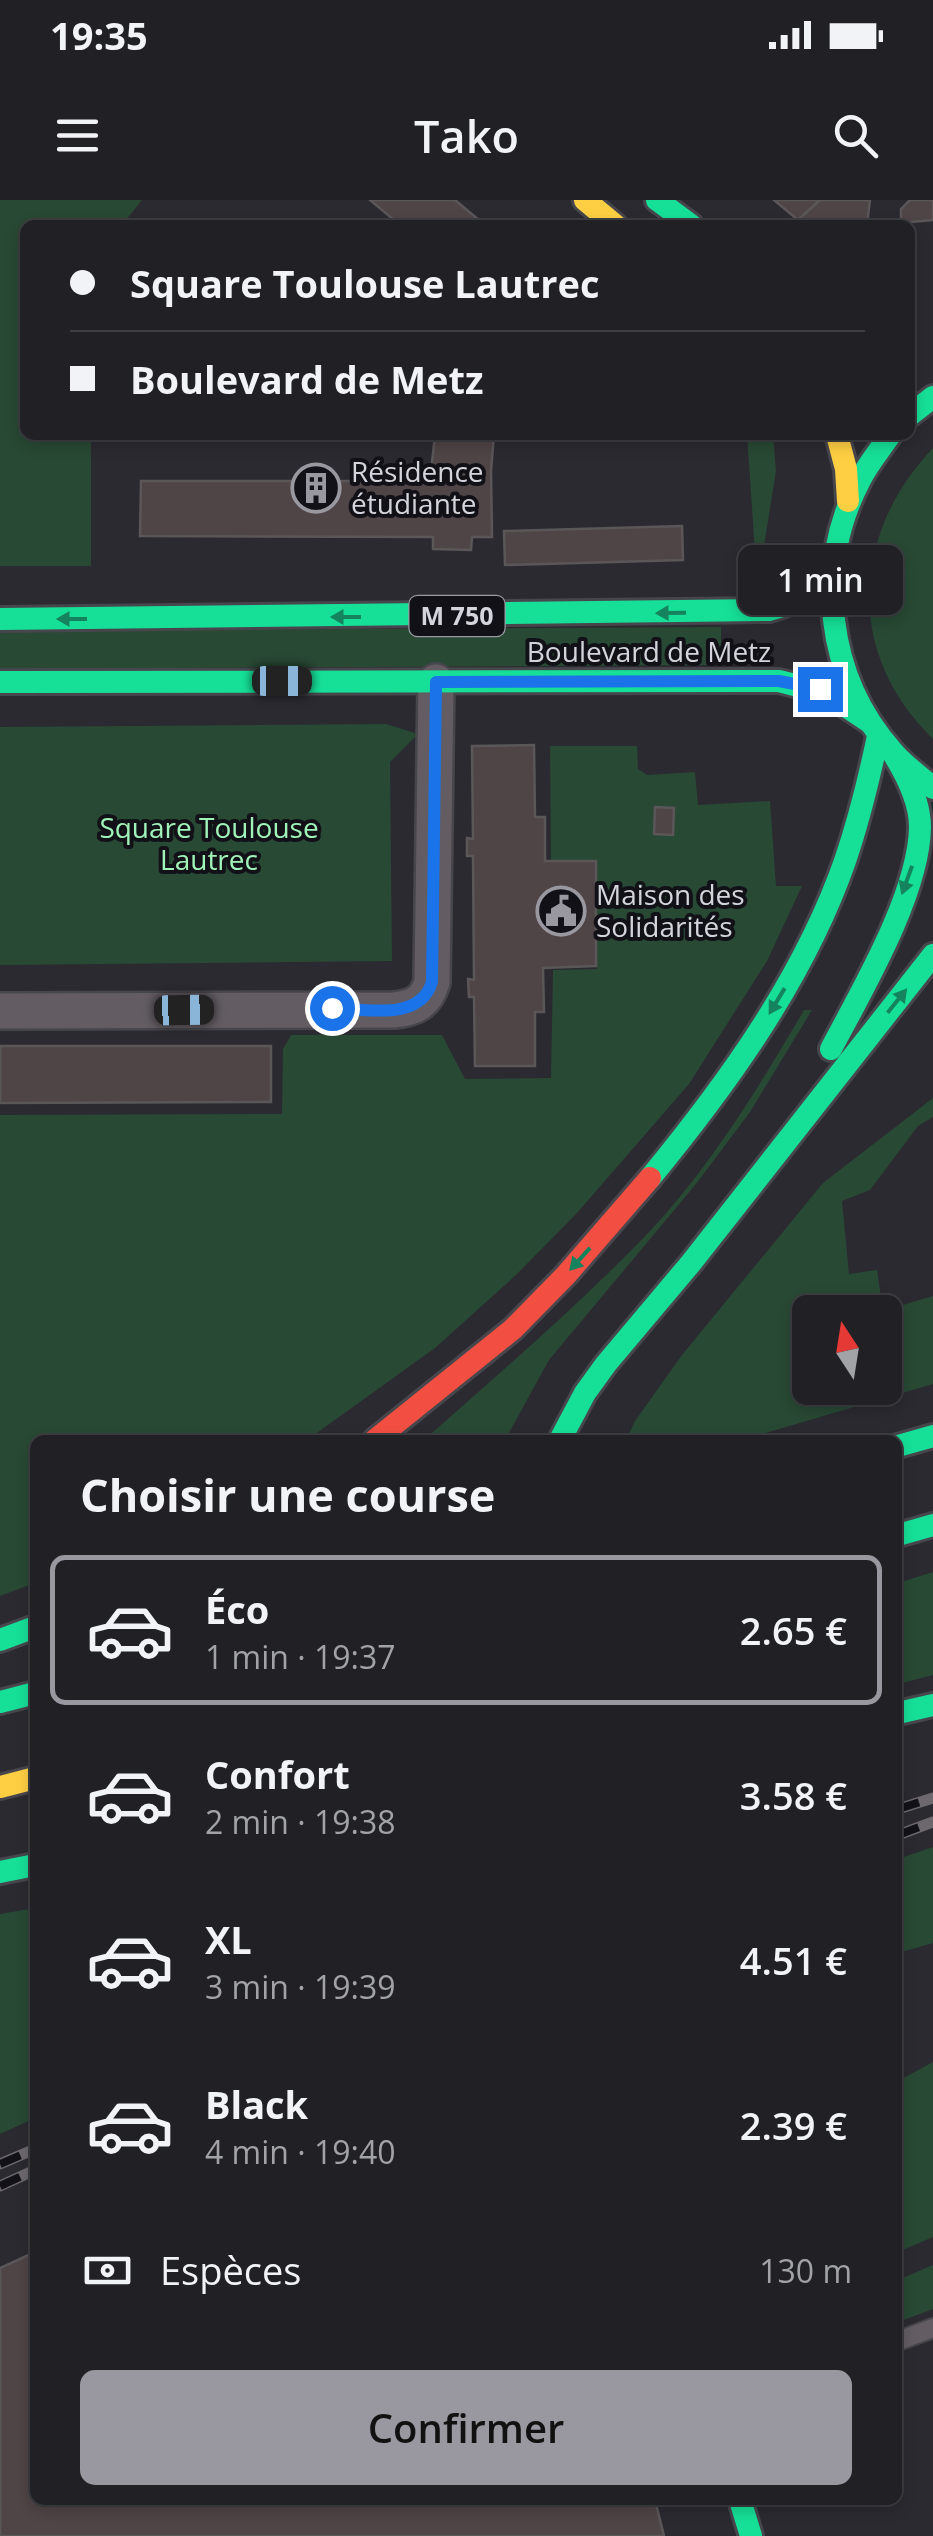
<!DOCTYPE html>
<html lang="fr">
<head>
<meta charset="utf-8">
<style>
  body { margin:0; font-family:"Open Sans",sans-serif; background:#2d2d32; color:#f1f3f6; height:100vh; display:flex; flex-direction:column; font-size:38px; white-space:nowrap }
  * { box-sizing:border-box; margin:0 }
  p { font-size:32px; color:#a2a3a7 }
  .icon { flex:none; width:55px; height:55px; fill:none; stroke:currentColor; stroke-width:2; stroke-linecap:round; stroke-linejoin:round }
  .map { position:relative; flex:1; overflow:hidden }
  .sheet { position:absolute; left:30px; top:1235px; width:872px; height:1070px; display:flex; flex-direction:column; background:#202025; border-radius:15px; box-shadow:0 5px 15px #0003,0 0 0 2px #3d3e42 }
  .sheet>* { flex:none }
  .guide { position:absolute; left:20px; top:20px; width:895px; height:220px; border-radius:15px; box-shadow:0 5px 15px #0003,0 0 0 2px #3d3e42; display:grid; align-content:center; height:220px; padding:0 50px; background:#202025 }
  .needle { width:65px; rotate:348deg }
  .controls { position:absolute; left:792px; top:1095px; display:grid; gap:20px }
  .controls a { display:grid; place-items:center; width:110px; height:110px; border-radius:15px; background:#202025; box-shadow:0 5px 15px #0003,0 0 0 2px #3d3e42; font-size:50px }
  .end { position:absolute; width:45px; height:45px; margin:-22px; border:12px solid #1a73e8; background:#fff; box-shadow:0 0 0 5px #fff }
  .from { border-radius:50% }
  .bubble { position:absolute; height:70px; border-radius:15px; background:#202025; box-shadow:0 5px 15px #0003,0 0 0 2px #3d3e42; font-size:32px; font-weight:600; line-height:70px; text-align:center }
  .car { position:absolute; width:30px; height:60px; margin:-30px -15px; border-radius:12px; box-shadow:0 0 8px 2px #0007; background:linear-gradient(#222 24%,#8ab4d8 0 40%,#222 0 76%,#8ab4d8 0 86%,#222 0) }
  .guide b { display:flex; align-items:center; gap:35px; height:95px; font-size:38px }
  .guide b+b { border-top:2px solid #3d3e42 }
  .guide i { width:25px; height:25px; background:#f1f3f6 }
  ul { padding:0; list-style:none }
  li { display:flex; align-items:center; gap:30px; height:150px; margin:0 20px 15px; padding:0 30px; border:5px solid transparent; border-radius:15px }
  li div { flex:1 }
  li b { display:block; font-size:38px }
  li em { font-style:normal; font-weight:600 }
  li.active { border-color:#9998a1 }
  li>.icon { width:90px; height:90px; stroke-width:1.5 }
  h2 { padding:0 50px; font-size:45px; line-height:120px }
  .pay { display:flex; align-items:center; gap:25px; height:110px; padding:0 50px; font-size:38px }
  .pay p { margin-inline-start:auto }
  .cta { display:flex; gap:20px; margin-top:auto; padding:20px 50px }
  .cta a { flex:1; height:115px; border-radius:15px; background:#9998a1; color:#111; font-size:40px; font-weight:600; line-height:115px; text-align:center }
  .status { display:flex; justify-content:space-between; align-items:center; height:70px; padding:0 50px; background:#202025; direction:ltr }
  .status svg { height:28px; fill:currentColor }
  header { display:flex; justify-content:space-between; align-items:center; height:130px; padding:0 50px; background:#202025; font-size:45px; font-weight:600 }
  .map>svg:first-child { display:block }
</style>
</head>
<body>
<div class="status"><b>19:35</b><svg viewBox="0 0 49 12"><path d="M0 12V9h3v3zM5 12V6h3v6zM10 12V3h3v9zM15 12V0h3v12zM26 1h20v11H26zM47 4h2v5h-2z"/></svg></div>
<header><svg class="icon" aria-label="menu" viewBox="0 0 24 24"><path d="M4 6h16M4 12h16M4 18h16"/></svg>Tako<svg class="icon" aria-label="search" viewBox="0 0 24 24"><circle cx="10" cy="10" r="6"/><path d="M15 15l6 6"/></svg></header>
<div class="map">
<svg width="933" height="2336" viewBox="0 0 933 2336">
  <rect width="100%" height="100%" fill="#2b2a31"/>
  <g fill="#284934" fill-rule="evenodd">
    <polygon points="0,0 142,0 122,25 25,25 25,235 91,235 91,366 0,366"/>
    <polygon points="747,235 773,235 776,271 763,352 755,352"/>
    <path d="M 933,248 L 933,539 C 845,454 851,334 933,248 Z"/>
    <polygon points="721,427 721,465 0,469 0,431"/>
    <polygon points="386,524 418,534 390,562 392,761 0,765 0,527"/>
    <polygon points="550,546 637,546 638,569 647,575 695,572 698,605 770,601 776,686 802,686 767,761 689,884 577,1013 516,1075 435,1148 307,1240 35,1240 35,1383 0,1396 0,915 282,914 283,849 291,835 442,835 465,879 551,878 553,770 597,769 596,662 551,661"/>
    <path d="M 804,810 L 812,810 L 750,912 L 696,984 L 549,1160 L 505,1240 L 424,1240 C 501,1172 579,1105 650,1031 C 711,966 759,887 804,810 Z"/>
    <path d="M 933,898 L 933,917 L 918,926 L 870,990 L 842,1001 L 849,1074 L 877,1070 L 883,1111 L 933,1096 L 933,1184 L 741,1240 L 626,1240 L 635,1221 L 682,1155 L 823,983 ZM 810,1112 L 885,1112 L 885,1188 L 810,1188 Z"/>
    <polygon points="933,1372 933,1475 898,1484 898,1383"/>
    <polygon points="933,1647 933,1743 898,1753 898,1659"/>
    <polygon points="35,1708 35,1918 0,1934 0,1714"/>
    <polygon points="933,1862 933,2037 898,2052 898,1881"/>
    <polygon points="933,2065 933,2109 898,2122 898,2080"/>
  </g>
  <g fill="#4f4446" stroke="#5b5759" stroke-width="2.5">
    <polygon points="370,0 455,0 485,25 400,25"/>
    <polygon points="774,0 820,0 798,20"/>
    <polygon points="820,0 870,0 867,25 804,25 798,20"/>
    <polygon points="910,0 933,0 933,20 901,23 901,9"/>
    <polygon points="435,235 494,235 491,271 492,337 472,337 471,350 433,349 433,337 140,336 141,281 430,281"/>
    <polygon points="682,326 683,360 505,365 504,331"/>
    <polygon points="534,545 535,617 545,617 545,661 596,661 596,766 543,768 544,812 535,812 535,866 475,866 474,797 469,797 468,779 474,780 473,656 467,656 467,638 473,639 472,546"/>
    <polygon points="655,607 674,608 673,635 654,634"/>
    <polygon points="0,846 271,846 271,902 0,903"/>
    <polygon points="35,2052 35,2300 655,2300 664,2336 0,2336 0,2068"/>
  </g>
  <g fill="none" stroke-linecap="round" stroke-linejoin="round">
    <g stroke="#47464c" stroke-width="22">
      <polyline id="lane" points="898,2141 933,2128"/>
    </g>
    <g stroke="#47464c" stroke-width="40">
      <path id="street" d="M 0,811 L 394,810 C 415,808 426,802 432,782 L 436,482"/>
    </g>
    <g stroke="#47464c" stroke-width="28">
      <g id="fast">
        <polyline points="657,0 691,25"/>
        <polyline points="910,215 933,197"/>
        <path d="M 890,235 C 880,250 868,264 860,280 C 814,368 826,477 893,552 C 904,565 920,576 933,588"/>
        <path d="M 0,419 L 769,410 C 799,403 816,387 832,361"/>
        <polyline points="0,482 779,481 826,493 868,521"/>
        <path d="M 831,849 C 862,790 919,694 920,627 C 920,602 907,576 894,555"/>
        <path d="M 650,978 C 728,883 804,778 845,661 C 859,620 869,579 878,536"/>
        <polyline points="560,1240 585,1193 606,1164 691,1063 933,755"/>
        <polyline points="898,1246 933,1236"/>
        <polyline points="898,1335 933,1325"/>
        <polyline points="0,1440 35,1427"/>
        <polyline points="0,1502 35,1493"/>
        <polyline points="898,1513 933,1505"/>
        <polyline points="0,1672 35,1665"/>
        <polyline points="740,2300 751,2336"/>
      </g>
    </g>
    <g stroke="#47464c" stroke-width="28">
      <g id="slow">
        <polyline points="585,0 615,25"/>
        <polyline points="837,235 846,269 848,301"/>
        <polyline points="0,1587 35,1578"/>
      </g>
    </g>
    <g stroke="#47464c" stroke-width="28">
      <polyline id="jam" points="375,1240 513,1129 566,1075 650,978"/>
    </g>
    <use href="#lane" stroke="#635d63" stroke-width="18"/>
    <use href="#street" stroke="#635d63" stroke-width="35"/>
    <use href="#fast" stroke="#16e098" stroke-width="22"/>
    <use href="#slow" stroke="#ffcf43" stroke-width="22"/>
    <use href="#jam" stroke="#f24e42" stroke-width="22"/>
    <g stroke="#6c686e" stroke-width="11">
      <g id="rail">
        <polyline points="898,1609 933,1598"/>
        <polyline points="898,1635 933,1622"/>
        <polyline points="0,1964 35,1949"/>
        <polyline points="0,1986 35,1970"/>
      </g>
    </g>
    <use href="#rail" stroke="#111117" stroke-width="8" stroke-dasharray="22" stroke-linecap="butt"/>
  </g>
  <defs><path id="oneway-solid" d="M-6-.8H1V-3.2L6.5 0L1 3.2V.8H-6Z" transform="scale(2.5)"/></defs>
  <g fill="#14835e">
    <use href="#oneway-solid" transform="translate(671 413) rotate(179)"/>
    <use href="#oneway-solid" transform="translate(346 417) rotate(180)"/>
    <use href="#oneway-solid" transform="translate(72 419) rotate(180)"/>
    <use href="#oneway-solid" transform="translate(907 680) rotate(110)"/>
    <use href="#oneway-solid" transform="translate(777 801) rotate(121)"/>
    <use href="#oneway-solid" transform="translate(897 801) rotate(-51)"/>
    <use href="#oneway-solid" transform="translate(580 1059) rotate(132)"/>
  </g>
  <g fill="none" stroke-linecap="round" stroke-linejoin="round">
    <path stroke="#1a73e8" stroke-width="12" d="M 332,808 C 365,809 420,822 432,782 L 436,482 L 779,481 L 820,489"/>
  </g>
  <defs>
    <g id="building-ring" transform="scale(2.5)"><circle r="9.5" fill="#111117" stroke="#9998a1" stroke-width="1.5"/><path d="M-4-6H4V6H1V3H-1V6H-4ZM-2.5-4.3h1.7v1.8h-1.7ZM.8-4.3h1.7v1.8H.8ZM-2.5-1h1.7V.8h-1.7ZM.8-1h1.7V.8H.8Z" fill="#9998a1"/></g>
    <g id="civic-ring" transform="scale(2.5)"><circle r="9.5" fill="#111117" stroke="#9998a1" stroke-width="1.5"/><path d="M-.6-6.5H3V-4.5H.6V-3L4-1V1h2V6H-6V1h2V-1L-.6-3ZM-1.2 2.5V6h2.4V2.5Z" fill="#9998a1"/></g>
  </defs>
  <g fill-rule="evenodd">
    <use href="#building-ring" x="316" y="288"/>
    <use href="#civic-ring" x="561" y="711"/>
  </g>
  <g text-anchor="middle" stroke-width="8" stroke-linejoin="round" paint-order="stroke">
    <rect fill="#111117" stroke="#9a9aa2" stroke-width="2.5" x="409.5" y="396" width="95" height="40" rx="8"/>
    <g font-size="25" font-weight="bold" fill="#d4d4dd">
      <text x="457" y="425">M 750</text>
    </g>
    <g font-size="28" fill="#d4d4dd" stroke="#111117" text-anchor="start">
      <text x="351" y="282">Résidence<tspan x="351" dy="32">étudiante</tspan></text>
      <text x="596" y="705">Maison des<tspan x="596" dy="32">Solidarités</tspan></text>
    </g>
    <g font-size="28" fill="#d4d4dd" stroke="#111117">
      <text x="649" y="462">Boulevard de Metz</text>
    </g>
    <g font-size="28" fill="#a0f3b8" stroke="#111117">
      <text x="209" y="638">Square Toulouse<tspan x="209" dy="32">Lautrec</tspan></text>
    </g>
  </g>
</svg>
<div class="controls">
<a><svg class="needle" viewBox="-14 -14 28 28"><path d="M0-13l5 13h-10z" fill="#e53935"/><path d="M0 13l5-13h-10z" fill="#a2a3a7"/></svg></a>
</div>
<i class="end from" style="left:332px;top:808px"></i>
<i class="end" style="left:820px;top:489px"></i>
<div class="bubble" style="left:738px;top:345px;width:165px">1 min</div>
<i class="car" style="left:282px;top:481px;rotate:90deg"></i>
<i class="car" style="left:184px;top:810px;rotate:89deg"></i>
<div class="guide">
<b><i class="from"></i>Square Toulouse Lautrec</b>
<b><i></i>Boulevard de Metz</b>
</div>
<section class="sheet">
<h2>Choisir une course</h2>
<ul>
<li class="active"><svg class="icon" aria-label="car" viewBox="0 0 24 24"><path d="M5 17H2v-5l4-1 3-4h7l3 4 3 1v5h-3M9 17h6M6 11h13"/><circle cx="7" cy="17" r="2"/><circle cx="17" cy="17" r="2"/></svg><div><b>Éco</b><p>1 min · 19:37</p></div><em>2.65 €</em></li>
<li><svg class="icon" aria-label="car" viewBox="0 0 24 24"><path d="M5 17H2v-5l4-1 3-4h7l3 4 3 1v5h-3M9 17h6M6 11h13"/><circle cx="7" cy="17" r="2"/><circle cx="17" cy="17" r="2"/></svg><div><b>Confort</b><p>2 min · 19:38</p></div><em>3.58 €</em></li>
<li><svg class="icon" aria-label="car" viewBox="0 0 24 24"><path d="M5 17H2v-5l4-1 3-4h7l3 4 3 1v5h-3M9 17h6M6 11h13"/><circle cx="7" cy="17" r="2"/><circle cx="17" cy="17" r="2"/></svg><div><b>XL</b><p>3 min · 19:39</p></div><em>4.51 €</em></li>
<li><svg class="icon" aria-label="car" viewBox="0 0 24 24"><path d="M5 17H2v-5l4-1 3-4h7l3 4 3 1v5h-3M9 17h6M6 11h13"/><circle cx="7" cy="17" r="2"/><circle cx="17" cy="17" r="2"/></svg><div><b>Black</b><p>4 min · 19:40</p></div><em>2.39 €</em></li>
</ul>
<div class="pay"><svg class="icon" aria-label="cash" viewBox="0 0 24 24"><path d="M3 7h18v10H3z"/><circle cx="12" cy="12" r="2"/></svg>Espèces<p>130 m</p></div>
<div class="cta"><a>Confirmer</a></div>
</section>
</div>
</body>
</html>
